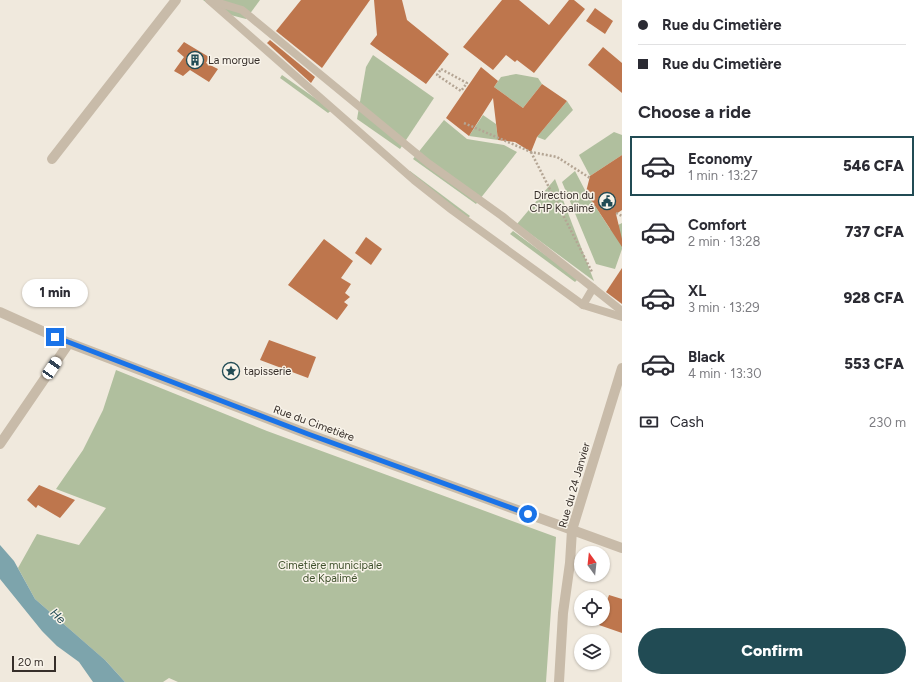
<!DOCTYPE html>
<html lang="en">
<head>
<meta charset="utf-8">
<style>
  body { margin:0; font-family:Figtree,sans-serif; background:#f2f2f3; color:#2b2b33; height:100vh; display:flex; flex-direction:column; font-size:15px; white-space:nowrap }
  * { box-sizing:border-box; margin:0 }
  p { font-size:13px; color:#7c7c81 }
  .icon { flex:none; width:22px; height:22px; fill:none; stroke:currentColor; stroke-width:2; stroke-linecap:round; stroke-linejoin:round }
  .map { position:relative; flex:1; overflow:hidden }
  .sheet { display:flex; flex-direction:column; background:#fff; width:300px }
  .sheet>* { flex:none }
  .hud { display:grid; align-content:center; height:88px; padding:0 16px; background:#fff }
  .needle { width:26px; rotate:345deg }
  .tools { position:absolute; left:574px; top:546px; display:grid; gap:8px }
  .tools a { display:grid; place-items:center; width:36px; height:36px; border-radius:50%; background:#fff; box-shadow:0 1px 3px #0004; font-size:20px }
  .scale { position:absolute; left:12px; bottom:10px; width:44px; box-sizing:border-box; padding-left:4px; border:2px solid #362e29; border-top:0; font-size:11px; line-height:14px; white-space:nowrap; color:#362e29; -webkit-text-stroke:3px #f8f3e9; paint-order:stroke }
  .end { position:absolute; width:18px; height:18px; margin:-9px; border:5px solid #1a73e8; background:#fff; box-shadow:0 0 0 2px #fff }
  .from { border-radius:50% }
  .bubble { position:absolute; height:28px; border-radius:14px; background:#fff; box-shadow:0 1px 3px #0004; font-size:13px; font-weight:800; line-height:28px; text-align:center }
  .car { position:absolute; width:12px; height:24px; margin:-12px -6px; border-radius:5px; box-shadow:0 0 3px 1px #0007; background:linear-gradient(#fff 24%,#345 0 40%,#fff 0 76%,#345 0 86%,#fff 0) }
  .hud b { display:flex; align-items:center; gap:14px; height:38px; font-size:15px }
  .hud b+b { border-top:1px solid #e1e1e2 }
  .hud i { width:10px; height:10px; background:#2b2b33 }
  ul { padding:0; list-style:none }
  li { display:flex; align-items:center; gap:12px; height:60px; margin:0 8px 6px; padding:0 8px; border:2px solid transparent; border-radius:0px }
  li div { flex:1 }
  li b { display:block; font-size:15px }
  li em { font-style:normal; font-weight:800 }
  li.selected { border-color:#214b54 }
  li>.icon { width:36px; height:36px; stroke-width:1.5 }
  h2 { padding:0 16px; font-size:18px; line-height:48px }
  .pay { display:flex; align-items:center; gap:10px; height:44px; padding:0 16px; font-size:15px }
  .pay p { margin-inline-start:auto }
  .primary-button { display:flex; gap:8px; margin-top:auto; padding:8px 16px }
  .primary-button a { flex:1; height:46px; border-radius:24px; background:#214b54; color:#fff; font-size:16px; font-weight:800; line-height:46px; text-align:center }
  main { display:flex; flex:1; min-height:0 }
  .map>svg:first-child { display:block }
</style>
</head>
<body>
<main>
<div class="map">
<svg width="622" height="682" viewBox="0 0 622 682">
  <rect width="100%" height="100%" fill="#f0e9dd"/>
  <g fill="#b0bf9e">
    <polygon points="203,0 260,0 246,19 219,12"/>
    <polygon points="373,55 434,98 400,149 357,119 366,67"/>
    <polygon points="516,74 538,78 542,84 523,108 494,87 501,77"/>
    <polygon points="282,75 332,110 328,113 280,78"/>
    <polygon points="567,101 573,110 545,140 537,137"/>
    <polygon points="483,115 496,124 498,140 469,136"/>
    <polygon points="444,120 467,139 504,145 517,152 476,204 413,159"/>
    <polygon points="614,132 622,135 622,155 590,176 579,155"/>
    <polygon points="410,171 470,216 467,219 407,174"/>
    <polygon points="575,171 586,192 610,229 622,223 622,249 615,269 596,264 562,182"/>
    <polygon points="555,179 594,281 517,224"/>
    <polygon points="513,231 578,279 575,282 510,234"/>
    <polygon points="116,370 267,431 556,537 546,682 178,682 169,678 163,682 125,682 106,661 35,599 18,568 37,534 79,545 106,508 56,489 83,450 103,410"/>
  </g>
  <polygon fill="#7da4ac" points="0,545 14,561 35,599 105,660 125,682 93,682 79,662 57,646 42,631 0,579"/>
  <g fill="#be764d">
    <polygon points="301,0 370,0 322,68 276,31"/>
    <polygon points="374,0 402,0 407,20 449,54 426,84 370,44 377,35"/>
    <polygon points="502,0 519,0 549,25 569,0 574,0 585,9 534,73 517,60 515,62 506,55 493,70 463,47"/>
    <polygon points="595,8 613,21 605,34 586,21"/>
    <polygon points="270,40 315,77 311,83 267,43"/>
    <polygon points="184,42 209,57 206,63 218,69 209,82 190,70 183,76 174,71 184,57 177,51"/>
    <polygon points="603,47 622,63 622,93 588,65"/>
    <polygon points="481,67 498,81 494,87 523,108 542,84 567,101 537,137 531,152 515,142 498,140 493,98 469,136 446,118"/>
    <polygon points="622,155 622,210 616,214 622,239 622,247 586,192 590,176"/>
    <polygon points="366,237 382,249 371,265 355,253"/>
    <polygon points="324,239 353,261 341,278 351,284 345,293 350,297 344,302 348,305 337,320 288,285"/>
    <polygon points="622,268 622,304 606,292"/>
    <polygon points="269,340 316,357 308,378 260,360"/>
    <polygon points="39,485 75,500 60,518 38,505 36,508 27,500"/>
    <polygon points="609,595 622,599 622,633 599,625 601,619 603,619 603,612"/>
  </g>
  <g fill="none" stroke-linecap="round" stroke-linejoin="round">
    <g stroke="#b4a594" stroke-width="2.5" stroke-dasharray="2 2" stroke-linecap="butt">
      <polygon points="441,69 467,83 461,91 437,75"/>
      <polyline points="464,123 531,152 557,157 590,178"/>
      <polyline points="531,152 592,272"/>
      <polyline points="616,213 622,216"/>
    </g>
    <g stroke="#c8bba9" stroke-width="8">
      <polyline points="209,0 414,180 452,210 583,305 622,317"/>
      <polyline points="212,1 242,10 428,163 502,216 593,288 583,305"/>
      <polyline points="593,288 622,311"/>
    </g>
    <g stroke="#c8bba9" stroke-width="10">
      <polyline points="52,159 176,0"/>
      <polyline points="0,312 69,343 308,434 622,548"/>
      <polyline points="0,444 69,343"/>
      <polyline points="559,682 563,613 570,563 572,530 622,368"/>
    </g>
  </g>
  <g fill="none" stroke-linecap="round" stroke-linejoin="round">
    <polyline stroke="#1a73e8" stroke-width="5" points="55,337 308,434 528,514"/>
  </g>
  <defs>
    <g id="building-ring" transform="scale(0.9)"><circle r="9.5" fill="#f8f3e9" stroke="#214b54" stroke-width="1.5"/><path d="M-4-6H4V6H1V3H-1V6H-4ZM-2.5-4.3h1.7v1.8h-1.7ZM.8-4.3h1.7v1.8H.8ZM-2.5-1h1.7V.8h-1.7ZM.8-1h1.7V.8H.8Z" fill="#214b54"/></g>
    <g id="civic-ring" transform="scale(0.9)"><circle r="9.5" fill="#f8f3e9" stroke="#214b54" stroke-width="1.5"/><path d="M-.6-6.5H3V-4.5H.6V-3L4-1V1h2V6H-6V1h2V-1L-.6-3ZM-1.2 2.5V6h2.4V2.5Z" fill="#214b54"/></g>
    <g id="sight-ring" transform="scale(0.9)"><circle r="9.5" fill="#f8f3e9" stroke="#214b54" stroke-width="1.5"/><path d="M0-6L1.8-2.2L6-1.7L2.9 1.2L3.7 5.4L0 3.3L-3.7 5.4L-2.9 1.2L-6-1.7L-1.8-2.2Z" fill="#214b54"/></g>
  </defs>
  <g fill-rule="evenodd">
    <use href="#building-ring" x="195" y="60"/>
    <use href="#civic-ring" x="607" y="201"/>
    <use href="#sight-ring" x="231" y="371"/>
  </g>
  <g text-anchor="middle" stroke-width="3" stroke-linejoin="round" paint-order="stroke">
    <g font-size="11" fill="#362e29" stroke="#f8f3e9" text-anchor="start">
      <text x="208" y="64">La morgue</text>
      <text x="594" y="199" text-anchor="end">Direction du<tspan x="594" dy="13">CHP Kpalimé</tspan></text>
      <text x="244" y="375">tapisserie</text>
    </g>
    <g font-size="11" fill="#362e29" stroke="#f8f3e9">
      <text transform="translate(314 423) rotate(20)" y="4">Rue du Cimetière</text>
      <text transform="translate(574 485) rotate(-74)" y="4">Rue du 24 Janvier</text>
    </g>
    <g font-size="11" fill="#41522e" stroke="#f8f3e9">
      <text x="330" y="569">Cimetière municipale<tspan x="330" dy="13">de Kpalimé</tspan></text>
    </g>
    <g font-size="12" font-style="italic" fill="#214b54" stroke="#f8f3e9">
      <text transform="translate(58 616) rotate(44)" y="4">He</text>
    </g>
  </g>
</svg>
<div class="tools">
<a><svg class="needle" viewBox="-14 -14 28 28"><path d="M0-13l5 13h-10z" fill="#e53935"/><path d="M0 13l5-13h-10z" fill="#7c7c81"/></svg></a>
<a><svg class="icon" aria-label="locate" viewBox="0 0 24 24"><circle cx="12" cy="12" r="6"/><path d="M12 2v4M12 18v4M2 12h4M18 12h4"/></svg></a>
<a><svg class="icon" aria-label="layers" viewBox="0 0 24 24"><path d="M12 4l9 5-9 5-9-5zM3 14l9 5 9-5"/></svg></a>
</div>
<div class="scale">20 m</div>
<i class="end from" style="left:528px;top:514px"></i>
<i class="end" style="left:55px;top:337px"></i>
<div class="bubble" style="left:22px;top:279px;width:66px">1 min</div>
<i class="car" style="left:52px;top:368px;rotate:34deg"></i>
</div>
<section class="sheet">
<div class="hud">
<b><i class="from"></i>Rue du Cimetière</b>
<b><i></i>Rue du Cimetière</b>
</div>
<h2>Choose a ride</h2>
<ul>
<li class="selected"><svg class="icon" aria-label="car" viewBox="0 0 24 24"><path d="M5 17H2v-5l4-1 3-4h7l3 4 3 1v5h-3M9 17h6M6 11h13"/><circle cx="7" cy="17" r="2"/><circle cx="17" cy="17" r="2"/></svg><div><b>Economy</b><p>1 min · 13:27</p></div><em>546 CFA</em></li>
<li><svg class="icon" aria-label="car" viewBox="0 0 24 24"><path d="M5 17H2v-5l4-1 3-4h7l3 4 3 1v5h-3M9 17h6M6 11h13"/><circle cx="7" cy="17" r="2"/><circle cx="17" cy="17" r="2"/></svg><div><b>Comfort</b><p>2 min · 13:28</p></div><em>737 CFA</em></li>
<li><svg class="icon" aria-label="car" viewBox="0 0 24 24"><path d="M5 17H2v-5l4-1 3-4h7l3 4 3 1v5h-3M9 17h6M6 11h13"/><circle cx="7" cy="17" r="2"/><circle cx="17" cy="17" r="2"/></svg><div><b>XL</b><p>3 min · 13:29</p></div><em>928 CFA</em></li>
<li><svg class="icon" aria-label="car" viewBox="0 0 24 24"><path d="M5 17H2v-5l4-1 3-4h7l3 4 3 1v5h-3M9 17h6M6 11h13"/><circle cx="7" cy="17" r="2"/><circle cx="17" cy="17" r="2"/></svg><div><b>Black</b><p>4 min · 13:30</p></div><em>553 CFA</em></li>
</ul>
<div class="pay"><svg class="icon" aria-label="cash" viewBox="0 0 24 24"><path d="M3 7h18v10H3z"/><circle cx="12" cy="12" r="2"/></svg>Cash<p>230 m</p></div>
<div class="primary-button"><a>Confirm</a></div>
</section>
</main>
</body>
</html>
